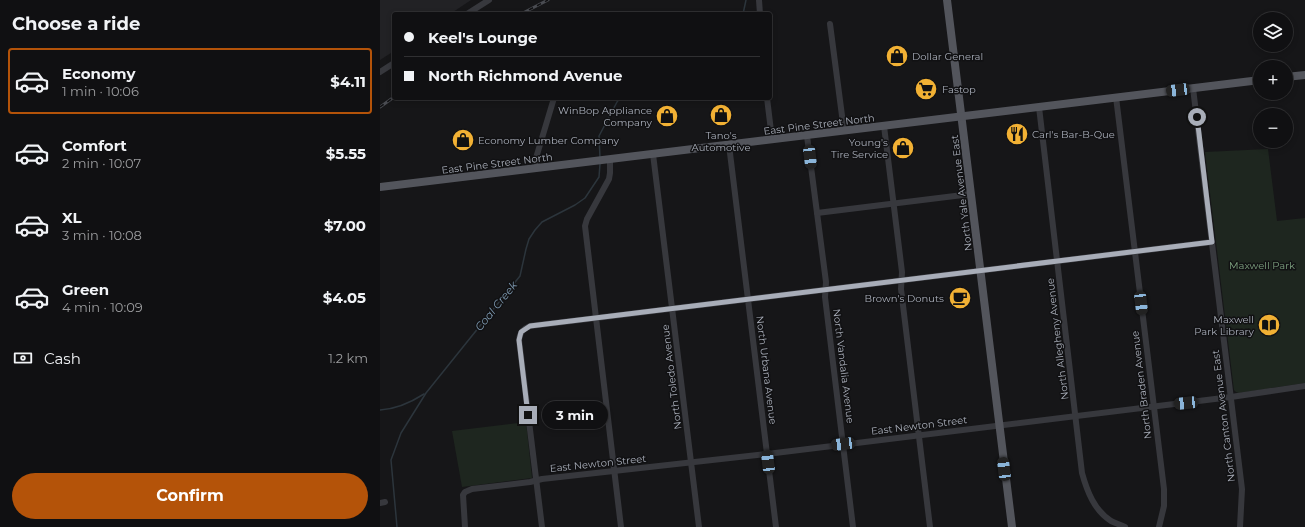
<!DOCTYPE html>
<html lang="en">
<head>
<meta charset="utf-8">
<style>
  body { margin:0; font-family:Montserrat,sans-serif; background:#1e1e20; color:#f1f3f6; height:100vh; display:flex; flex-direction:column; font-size:15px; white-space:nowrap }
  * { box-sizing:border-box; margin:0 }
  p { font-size:13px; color:#9c9d9f }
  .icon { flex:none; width:22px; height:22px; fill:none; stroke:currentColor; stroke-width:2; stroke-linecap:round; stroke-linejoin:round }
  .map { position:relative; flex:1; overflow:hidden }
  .details { display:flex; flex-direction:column; background:#101012; width:380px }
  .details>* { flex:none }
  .hud { position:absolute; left:12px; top:12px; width:380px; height:88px; border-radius:4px; box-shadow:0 2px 6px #0003,0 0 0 1px #303032; display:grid; align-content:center; height:88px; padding:0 12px; background:#101012 }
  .buttons { position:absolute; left:873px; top:12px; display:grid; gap:8px }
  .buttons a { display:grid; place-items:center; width:40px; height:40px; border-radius:50%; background:#101012; box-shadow:0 2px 6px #0003,0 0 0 1px #303032; font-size:20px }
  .end { position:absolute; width:18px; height:18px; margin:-9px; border:5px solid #a8adb8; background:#111; box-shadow:0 0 0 2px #111 }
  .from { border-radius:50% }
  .bubble { position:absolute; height:28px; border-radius:14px; background:#101012; box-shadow:0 2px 6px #0003,0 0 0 1px #303032; font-size:13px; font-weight:700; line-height:28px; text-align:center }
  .car { position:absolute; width:12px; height:24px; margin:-12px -6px; border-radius:5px; box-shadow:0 0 3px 1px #0007; background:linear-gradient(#222 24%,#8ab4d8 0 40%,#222 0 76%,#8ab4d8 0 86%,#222 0) }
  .hud b { display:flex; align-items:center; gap:14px; height:38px; font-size:15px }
  .hud b+b { border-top:1px solid #303032 }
  .hud i { width:10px; height:10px; background:#f1f3f6 }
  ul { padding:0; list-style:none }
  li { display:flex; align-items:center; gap:12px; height:66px; margin:0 8px 6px; padding:0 4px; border:2px solid transparent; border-radius:4px }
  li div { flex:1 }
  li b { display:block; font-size:15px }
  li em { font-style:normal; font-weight:700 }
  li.current { border-color:#b45309 }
  li>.icon { width:36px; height:36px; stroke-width:1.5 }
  h2 { padding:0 12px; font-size:18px; line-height:48px }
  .pay { display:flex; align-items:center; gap:10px; height:44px; padding:0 12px; font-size:15px }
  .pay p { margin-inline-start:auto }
  .primary-button { display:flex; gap:8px; margin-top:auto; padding:8px 12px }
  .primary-button a { flex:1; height:46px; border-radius:24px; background:#b45309; color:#fff; font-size:16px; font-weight:700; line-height:46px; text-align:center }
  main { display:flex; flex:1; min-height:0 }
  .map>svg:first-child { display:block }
</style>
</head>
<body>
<main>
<section class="details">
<h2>Choose a ride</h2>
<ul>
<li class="current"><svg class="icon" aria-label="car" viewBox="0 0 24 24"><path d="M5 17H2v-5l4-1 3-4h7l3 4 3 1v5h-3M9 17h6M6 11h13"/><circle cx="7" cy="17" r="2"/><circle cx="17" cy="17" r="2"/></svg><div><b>Economy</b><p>1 min · 10:06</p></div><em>$4.11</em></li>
<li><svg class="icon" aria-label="car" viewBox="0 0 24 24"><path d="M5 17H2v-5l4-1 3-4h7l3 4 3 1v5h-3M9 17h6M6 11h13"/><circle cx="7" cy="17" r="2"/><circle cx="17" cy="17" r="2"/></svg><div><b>Comfort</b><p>2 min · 10:07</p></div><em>$5.55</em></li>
<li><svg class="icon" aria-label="car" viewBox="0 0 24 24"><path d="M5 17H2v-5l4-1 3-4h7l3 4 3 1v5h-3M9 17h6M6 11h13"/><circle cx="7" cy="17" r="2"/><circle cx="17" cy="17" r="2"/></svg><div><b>XL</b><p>3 min · 10:08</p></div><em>$7.00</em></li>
<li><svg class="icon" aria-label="car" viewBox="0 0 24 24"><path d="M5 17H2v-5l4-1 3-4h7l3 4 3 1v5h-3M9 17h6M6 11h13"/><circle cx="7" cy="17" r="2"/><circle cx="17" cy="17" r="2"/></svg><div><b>Green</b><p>4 min · 10:09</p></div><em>$4.05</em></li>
</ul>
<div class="pay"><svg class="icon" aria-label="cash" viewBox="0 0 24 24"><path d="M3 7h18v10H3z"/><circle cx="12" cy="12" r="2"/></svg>Cash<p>1.2 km</p></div>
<div class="primary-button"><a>Confirm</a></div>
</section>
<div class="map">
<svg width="925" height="527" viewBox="0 0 925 527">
  <rect width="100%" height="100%" fill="#161618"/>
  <polygon fill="#222225" points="0,0 91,0 70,14 14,14 14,51 0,60"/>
  <g fill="#1e261f">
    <polygon points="888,149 897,221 925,218 925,383 859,393 856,392 854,390 825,152"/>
    <polygon points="146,422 152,478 82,487 72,431"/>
  </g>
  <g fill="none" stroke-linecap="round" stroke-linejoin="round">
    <g stroke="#2c353c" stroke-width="1.5">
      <polyline points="363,14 366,0"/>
      <polyline points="220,158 219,136 237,102 240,98"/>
      <path d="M 0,410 C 17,409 30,403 44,394"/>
      <polyline points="17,527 11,460 21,433 46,393 140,276 146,249 149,239 155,230 162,222 195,205 205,198 219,177 220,164"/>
    </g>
    <g stroke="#37383d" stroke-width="6">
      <polyline points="379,0 380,14"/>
      <polyline points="87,14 109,0"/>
      <polyline points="450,24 464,131"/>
      <polyline points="0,72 14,63"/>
      <polyline points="813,88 862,489 860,527"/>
      <polyline points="736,97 784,489 784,506 779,527"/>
      <polyline points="387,98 392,139"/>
      <path d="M 659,107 L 702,473 C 707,491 714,510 731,521 C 735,523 741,525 745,527"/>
      <polyline points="504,126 522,272 521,289 550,527"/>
      <polyline points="427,136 446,282 445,297 473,527"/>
      <polyline points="349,145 396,527"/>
      <polyline points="273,154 319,527"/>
      <polyline points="230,159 230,173 229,179 207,219 205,226 241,527"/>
      <polyline points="158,168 156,158 174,98"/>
      <polyline points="437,213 591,194"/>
      <polyline points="0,503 5,502"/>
      <polyline points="85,527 83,495 85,492 92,489 150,482 162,479 387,454 851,397 925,386"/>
      <path d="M 162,527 L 139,340 C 140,332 143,329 150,326 L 216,318 L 832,242"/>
    </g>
    <g stroke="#53555c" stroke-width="8">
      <polyline points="567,0 632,527"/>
      <polyline points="906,77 925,75"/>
      <polyline points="0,187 880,80"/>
    </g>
    <g stroke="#4a4c52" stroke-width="3">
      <g id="rail">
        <polyline points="141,14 168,0"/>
        <polyline points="0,107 14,97"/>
      </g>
    </g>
    <use href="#rail" stroke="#111113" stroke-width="1.5" stroke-dasharray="4.5" stroke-linecap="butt"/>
  </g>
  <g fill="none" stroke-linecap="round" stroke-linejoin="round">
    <polyline stroke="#a8adb8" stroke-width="5" points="148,415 139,340 141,332 150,326 832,242 817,117"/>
  </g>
  <defs>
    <g id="shop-disc" transform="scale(1.15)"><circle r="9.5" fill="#f2b134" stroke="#111113"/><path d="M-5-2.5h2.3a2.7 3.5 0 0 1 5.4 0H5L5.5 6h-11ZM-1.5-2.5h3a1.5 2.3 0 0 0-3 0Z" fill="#111"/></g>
    <g id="supermarket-disc" transform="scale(1.15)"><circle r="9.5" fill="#f2b134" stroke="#111113"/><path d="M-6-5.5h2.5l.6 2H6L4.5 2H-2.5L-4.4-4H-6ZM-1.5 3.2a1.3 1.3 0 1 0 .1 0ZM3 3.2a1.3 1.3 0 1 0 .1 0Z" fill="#111"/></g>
    <g id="restaurant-disc" transform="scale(1.15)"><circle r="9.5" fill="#f2b134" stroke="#111113"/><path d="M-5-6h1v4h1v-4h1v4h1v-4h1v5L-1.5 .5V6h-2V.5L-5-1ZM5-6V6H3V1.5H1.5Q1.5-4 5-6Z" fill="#111"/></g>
    <g id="cafe-disc" transform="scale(1.15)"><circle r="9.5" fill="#f2b134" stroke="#111113"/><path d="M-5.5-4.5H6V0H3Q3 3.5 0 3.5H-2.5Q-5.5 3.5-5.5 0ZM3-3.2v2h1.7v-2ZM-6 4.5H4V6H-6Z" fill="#111"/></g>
    <g id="library-disc" transform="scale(1.15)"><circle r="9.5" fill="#f2b134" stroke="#111113"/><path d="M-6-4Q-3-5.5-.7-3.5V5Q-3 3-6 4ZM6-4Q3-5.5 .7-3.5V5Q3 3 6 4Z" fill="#111"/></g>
  </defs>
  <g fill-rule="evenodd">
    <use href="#shop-disc" x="517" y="56"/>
    <use href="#supermarket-disc" x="546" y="89"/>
    <use href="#shop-disc" x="341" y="115"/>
    <use href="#shop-disc" x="287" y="116"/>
    <use href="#restaurant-disc" x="637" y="134"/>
    <use href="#shop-disc" x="83" y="140"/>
    <use href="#shop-disc" x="523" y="148"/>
    <use href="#cafe-disc" x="580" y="298"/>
    <use href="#library-disc" x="889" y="325"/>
  </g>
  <g text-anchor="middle" stroke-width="3" stroke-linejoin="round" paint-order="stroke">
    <g font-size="10" fill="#a8adb8" stroke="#111113" text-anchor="start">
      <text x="532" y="60">Dollar General</text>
      <text x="562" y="93">Fastop</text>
      <text x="272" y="114" text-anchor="end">WinBop Appliance<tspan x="272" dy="12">Company</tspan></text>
      <text x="652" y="138">Carl's Bar-B-Que</text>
      <text x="341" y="139" text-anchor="middle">Tano's<tspan x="341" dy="12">Automotive</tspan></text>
      <text x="98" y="144">Economy Lumber Company</text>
      <text x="508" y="146" text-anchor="end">Young's<tspan x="508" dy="12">Tire Service</tspan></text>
      <text x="564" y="302" text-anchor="end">Brown's Donuts</text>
      <text x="874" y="323" text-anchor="end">Maxwell<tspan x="874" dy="12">Park Library</tspan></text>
    </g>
    <g font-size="10" fill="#a8adb8" stroke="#111113">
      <text transform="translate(439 124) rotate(-7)" y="4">East Pine Street North</text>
      <text transform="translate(117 163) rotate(-7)" y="4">East Pine Street North</text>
      <text transform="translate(581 193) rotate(-97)" y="4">North Yale Avenue East</text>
      <text transform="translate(677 339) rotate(-97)" y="4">North Allegheny Avenue</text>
      <text transform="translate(464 366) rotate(83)" y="4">North Vandalia Avenue</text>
      <text transform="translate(387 370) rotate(83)" y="4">North Urbana Avenue</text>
      <text transform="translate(291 377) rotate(-97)" y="4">North Toledo Avenue</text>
      <text transform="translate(761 385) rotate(-97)" y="4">North Braden Avenue</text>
      <text transform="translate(843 416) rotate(-97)" y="4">North Canton Avenue East</text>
      <text transform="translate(539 425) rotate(-7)" y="4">East Newton Street</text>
      <text transform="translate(218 463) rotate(-6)" y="4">East Newton Street</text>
    </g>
    <g font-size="10" fill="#7fa381" stroke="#111113">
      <text x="882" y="269">Maxwell Park</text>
    </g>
    <g font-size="11" font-style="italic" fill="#7f9bb3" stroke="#111113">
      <text transform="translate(116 306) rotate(-51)" y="4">Coal Creek</text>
    </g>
  </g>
</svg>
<div class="buttons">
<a><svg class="icon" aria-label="layers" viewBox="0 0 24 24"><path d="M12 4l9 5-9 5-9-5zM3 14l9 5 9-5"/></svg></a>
<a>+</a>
<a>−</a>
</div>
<i class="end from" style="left:817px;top:117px"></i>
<i class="end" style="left:148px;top:415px"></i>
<div class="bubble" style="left:162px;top:401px;width:66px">3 min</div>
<i class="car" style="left:798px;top:90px;rotate:263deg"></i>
<i class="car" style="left:430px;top:157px;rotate:173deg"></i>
<i class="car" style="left:761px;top:303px;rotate:173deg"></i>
<i class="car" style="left:806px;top:403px;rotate:264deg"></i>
<i class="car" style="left:463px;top:444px;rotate:263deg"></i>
<i class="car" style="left:388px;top:462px;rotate:353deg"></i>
<i class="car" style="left:624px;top:469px;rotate:353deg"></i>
<div class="hud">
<b><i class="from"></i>Keel's Lounge</b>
<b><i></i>North Richmond Avenue</b>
</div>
</div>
</main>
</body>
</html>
